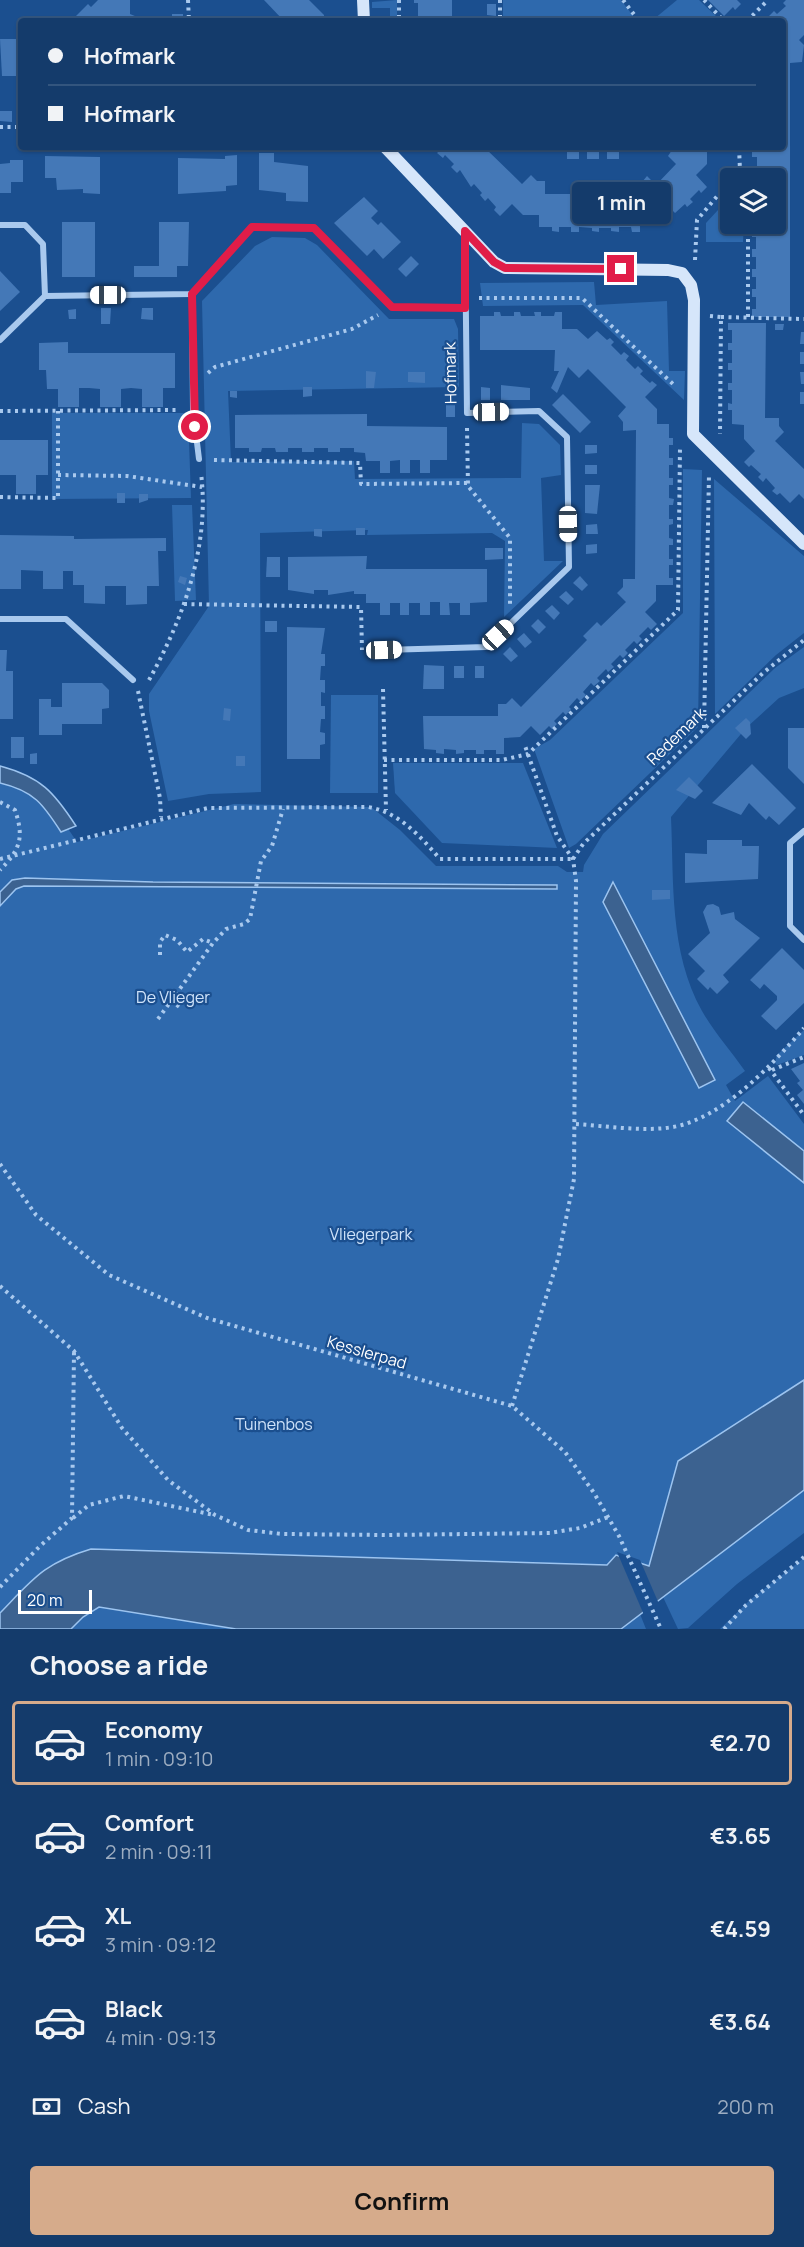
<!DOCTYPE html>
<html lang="en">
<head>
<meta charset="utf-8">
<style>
  body { margin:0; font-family:Manrope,sans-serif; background:#214673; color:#f1f3f6; height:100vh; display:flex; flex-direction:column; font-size:22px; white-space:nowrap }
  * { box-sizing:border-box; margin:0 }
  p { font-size:20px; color:#9dadc1 }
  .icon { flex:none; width:33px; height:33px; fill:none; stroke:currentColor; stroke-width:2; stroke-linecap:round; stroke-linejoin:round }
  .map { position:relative; height:1629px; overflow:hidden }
  .details { display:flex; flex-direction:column; background:#143b6b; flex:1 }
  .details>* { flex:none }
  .guide { position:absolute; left:18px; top:18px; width:768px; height:132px; border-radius:6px; box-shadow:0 2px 4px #0004,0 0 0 2px #33557e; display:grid; align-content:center; height:132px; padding:0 30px; background:#143b6b }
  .controls { position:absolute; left:720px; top:168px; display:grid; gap:12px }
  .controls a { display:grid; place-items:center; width:66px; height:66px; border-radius:6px; background:#143b6b; box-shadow:0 2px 4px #0004,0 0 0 2px #33557e; font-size:30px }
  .scale { position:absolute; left:18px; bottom:15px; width:74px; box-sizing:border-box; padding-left:6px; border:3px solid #fff; border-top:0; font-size:16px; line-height:21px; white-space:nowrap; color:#fff; -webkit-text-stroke:4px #1b4f8f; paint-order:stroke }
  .end { position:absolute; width:27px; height:27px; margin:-14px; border:8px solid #e11d48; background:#fff; box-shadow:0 0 0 3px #fff }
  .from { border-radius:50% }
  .bubble { position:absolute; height:42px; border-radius:6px; background:#143b6b; box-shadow:0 2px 4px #0004,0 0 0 2px #33557e; font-size:20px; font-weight:700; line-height:42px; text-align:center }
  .car { position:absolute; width:18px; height:36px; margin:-18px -9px; border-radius:8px; box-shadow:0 0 4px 2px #0007; background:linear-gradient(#fff 24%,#345 0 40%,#fff 0 76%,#345 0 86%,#fff 0) }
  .guide b { display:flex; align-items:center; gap:21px; height:57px; font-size:22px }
  .guide b+b { border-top:2px solid #33557e }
  .guide i { width:15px; height:15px; background:#f1f3f6 }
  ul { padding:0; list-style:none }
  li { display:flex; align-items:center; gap:18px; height:84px; margin:0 12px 9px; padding:0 18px; border:3px solid transparent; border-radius:6px }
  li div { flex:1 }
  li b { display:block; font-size:22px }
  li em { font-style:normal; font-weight:700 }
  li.on { border-color:#d6ab8b }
  li>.icon { width:54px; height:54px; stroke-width:1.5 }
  h2 { padding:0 30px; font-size:27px; line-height:72px }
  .pay { display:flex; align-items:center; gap:15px; height:66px; padding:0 30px; font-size:22px }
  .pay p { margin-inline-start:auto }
  .action { display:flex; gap:12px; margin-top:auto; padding:12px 30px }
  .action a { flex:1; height:69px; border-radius:6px; background:#d6ab8b; color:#111; font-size:24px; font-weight:700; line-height:69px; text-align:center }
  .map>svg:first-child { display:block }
</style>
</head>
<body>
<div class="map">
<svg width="804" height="1629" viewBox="0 0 804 1629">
  <rect width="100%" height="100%" fill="#1b4f8f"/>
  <g fill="#2e69ad">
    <polygon points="397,0 397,21 390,21 390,8 372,8 372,2"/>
    <polygon points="503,0 621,0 637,21 503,21"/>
    <polygon points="677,0 699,0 718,18 654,19"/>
    <polygon points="730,197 730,224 744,224 743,242 706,242 706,223"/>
    <polygon points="272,237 305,238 317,245 389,319 454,319 458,329 459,387 228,391 231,462 354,461 355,479 521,478 522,423 539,424 560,445 561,475 541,478 544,561 563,561 504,617 505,541 492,533 367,535 368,530 260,533 261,792 209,794 168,801 149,711 149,694 209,606 202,301 255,246"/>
    <polygon points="594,282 596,305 667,301 669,371 685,371 684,400 583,305 483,306 480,283"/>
    <polygon points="52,413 188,413 191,498 52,499"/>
    <polygon points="683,469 702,470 698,727 576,844 569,848 534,749 550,740 683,613"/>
    <polygon points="714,479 804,556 804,633 776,655 715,714"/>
    <polygon points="172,505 192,505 196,600 175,601"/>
    <path d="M 804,647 L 804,688 L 779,698 L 746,728 L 671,817 C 674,883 669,951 702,1011 C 714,1032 731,1051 745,1071 L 726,1085 L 735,1101 L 768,1076 L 804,1124 L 804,1445 L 588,1612 L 88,1587 L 0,1629 L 0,773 L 48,799 L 77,842 L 234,804 L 371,807 L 400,830 L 436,866 L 558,866 L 567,872 L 583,872 L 584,865 L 603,834 L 775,668 Z"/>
    <polygon points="331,695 378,695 378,793 330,793"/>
    <polygon points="393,763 523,763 557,848 442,843 395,793"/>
    <polygon points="804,1030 804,1055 777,1065 775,1063 777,1055"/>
    <polygon points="804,1490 804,1533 737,1584 688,1628 678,1629 663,1597"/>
    <polygon points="804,1558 804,1629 720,1629 750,1600"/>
    <polygon points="99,1607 236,1629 71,1629 83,1617"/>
    <polygon points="640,1614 646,1629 621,1629"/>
  </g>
  <g fill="#3c6290" stroke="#9cc4f0" stroke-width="1.5">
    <path d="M 0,766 C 41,777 54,792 76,826 L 61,832 C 43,804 34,791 0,783 Z"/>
    <polygon points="25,878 153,882 557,885 557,889 24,886 16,889 0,906 0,892 12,880"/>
    <polygon points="613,882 715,1080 699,1088 603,902"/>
    <polygon points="743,1102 804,1151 804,1183 727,1121"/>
    <path d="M 804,1380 L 804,1490 L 621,1629 L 236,1629 L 99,1607 L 83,1617 L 71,1629 L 0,1629 L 0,1613 C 33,1579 44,1563 91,1549 L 607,1565 L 616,1555 L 649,1566 L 678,1461 Z"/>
  </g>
  <polygon fill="#1b4f8f" points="617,1552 640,1560 659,1604 644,1615"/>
  <g fill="#4478b7">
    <polygon points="98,0 130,0 130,14 147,21 71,21 88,4 91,7"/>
    <polygon points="264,0 309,0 324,15 324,21 284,21"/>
    <polygon points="414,0 452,0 452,21 414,21 414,16 418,16 418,3 414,3"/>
    <polygon points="708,0 737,0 741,4 735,10 733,7 724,16"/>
    <polygon points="786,0 804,0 804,35 799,40 804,45 802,62 790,63 790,317 756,317 752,316 752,309 756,309 756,297 752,297 752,289 756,289 756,277 752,277 752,269 756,269 756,257 752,257 752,249 756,249 756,237 752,237 752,229 756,229 756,224 776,224 776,178 752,177 752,169 757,169 757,157 752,157 752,149 783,147 783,21 772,21 768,17 774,11 777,14 786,6 783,3"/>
    <polygon points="487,4 496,4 496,16 487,15"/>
    <rect x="172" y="14" width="11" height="7"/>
    <polygon points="0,39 21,39 21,76 2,76"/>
    <polygon points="0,111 12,111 12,122 0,121"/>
    <polygon points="437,147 484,147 522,184 531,175 537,181 545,181 545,194 633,194 634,182 642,182 647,176 656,185 676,164 668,156 674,147 707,147 707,164 696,175 707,187 701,193 699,190 690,199 693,202 687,207 685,204 675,213 667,205 655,216 640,216 640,232 632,232 631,227 619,227 619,232 611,231 611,228 599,228 599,232 592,231 592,228 579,227 579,232 571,232 571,227 559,227 559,232 552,231 552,227 539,227 539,215 523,215 512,204 500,216 494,210 496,207 488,198 485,201 480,195 482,193 474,184 471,187 460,170 457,173 451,167 454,164 445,155 443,158 437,153 440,150"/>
    <rect x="567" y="150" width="12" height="9"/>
    <rect x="587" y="150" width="12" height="9"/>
    <rect x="607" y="150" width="12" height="9"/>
    <polygon points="259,153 274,153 274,162 308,166 308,202 286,201 286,193 259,190"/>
    <polygon points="237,155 237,185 226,186 226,191 178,194 178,158 225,159 225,156"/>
    <polygon points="45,156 100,157 100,194 83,193 83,189 57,190 56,178 45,178"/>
    <polygon points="10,160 23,160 23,182 11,182 11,193 0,193 0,164 10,163"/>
    <polygon points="364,197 378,211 371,218 378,225 381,222 401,242 383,259 374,249 367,256 334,223"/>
    <rect x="62" y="222" width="33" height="55"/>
    <polygon points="159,222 189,222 188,266 177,266 177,277 134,277 134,266 159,266"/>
    <polygon points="411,256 419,264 406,277 398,269"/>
    <polygon points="0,271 20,292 0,311"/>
    <polygon points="101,308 111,308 110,324 101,324"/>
    <polygon points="142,308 153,308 153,320 141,319"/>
    <polygon points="76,309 76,319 69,319 68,310"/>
    <polygon points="494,312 500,312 501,316 514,316 514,312 520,312 521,316 535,316 534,312 541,312 541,316 554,316 555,312 562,312 562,329 577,329 588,339 597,331 607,340 610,338 614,342 611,345 621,355 624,352 629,356 626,360 635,369 638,366 643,371 640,374 650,383 652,381 657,385 645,397 657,409 657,424 669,424 669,438 673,438 673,445 669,445 669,458 673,458 673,465 669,465 669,478 673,478 673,485 669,485 669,498 674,499 673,505 669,505 669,519 673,519 673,524 669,525 669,538 673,539 673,545 669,545 669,559 673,559 673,565 669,565 669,578 673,578 673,585 656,585 656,601 645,612 657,624 651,630 648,627 639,636 642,639 637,644 634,641 625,650 628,653 623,658 620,655 611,664 614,667 608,672 606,669 597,678 600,681 594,686 591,683 583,692 586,695 580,701 577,698 569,707 571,709 566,715 563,712 554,721 557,724 552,729 549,726 540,735 531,726 520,737 504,738 504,754 496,754 496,750 484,750 484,754 476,754 476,750 464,750 464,753 456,754 456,750 444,749 444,754 436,753 436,750 424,749 423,716 498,716 498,704 506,704 512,698 521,707 587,640 583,636 597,622 601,626 626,602 617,593 623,587 623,579 635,579 636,430 623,431 623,422 618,416 626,407 588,369 579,378 568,367 557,393 551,388 559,371 554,371 555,350 480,350 480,316 494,316"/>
    <polygon points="728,323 766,323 765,418 779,418 779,426 784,432 775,441 804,469 804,499 799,494 790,503 780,493 777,495 772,491 775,488 766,478 763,482 758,477 761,474 751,465 749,467 744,462 755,451 744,439 744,425 732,424 732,410 728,410 728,403 732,404 732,390 728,390 728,383 732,383 732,370 728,370 728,363 732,363 732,350 728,350 728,343 732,343 732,330 728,330"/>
    <polygon points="775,324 784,324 783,330 775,330"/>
    <polygon points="801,332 804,332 804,344 800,344"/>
    <polygon points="68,342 68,353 175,353 175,388 163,388 163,407 142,407 142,389 131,388 121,389 121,407 100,407 100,389 89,388 79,388 79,407 58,407 58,389 47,389 46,370 39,370 39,343"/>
    <rect x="800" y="352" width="4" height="12"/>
    <polygon points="366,371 376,372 374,388 366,388"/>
    <polygon points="408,372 425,372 425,383 408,382"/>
    <polygon points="800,372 804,372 804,384 801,384"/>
    <polygon points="501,385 530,388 530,400 501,400"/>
    <polygon points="303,387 312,387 312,396 303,397"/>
    <polygon points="481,387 490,388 490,400 481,400"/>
    <polygon points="230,391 237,391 237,398 230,397"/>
    <rect x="800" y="392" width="4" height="12"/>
    <polygon points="563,394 591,422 580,433 552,405"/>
    <rect x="446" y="405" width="9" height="12"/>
    <polygon points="367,414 367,426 447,427 447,460 430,460 430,473 420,473 420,460 410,460 410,473 400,473 400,460 390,461 390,473 380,473 380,461 366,461 365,453 354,452 354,448 340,448 340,452 328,452 328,448 314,448 314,452 302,452 302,448 288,448 288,452 276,452 275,448 262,448 261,452 249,452 249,448 235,448 235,415"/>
    <polygon points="0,440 48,440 48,475 36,475 36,494 16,494 16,475 0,475"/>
    <polygon points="585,445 597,445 597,453 585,454"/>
    <rect x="585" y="465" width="12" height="9"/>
    <polygon points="585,485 600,485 597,514 585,513"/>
    <rect x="117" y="493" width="8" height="10"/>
    <polygon points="139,494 148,494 148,500 139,503"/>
    <polygon points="597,524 598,534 586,534 586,525"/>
    <rect x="356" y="528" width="9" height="7"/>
    <polygon points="314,529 322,529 322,537 314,536"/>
    <polygon points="0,535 74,536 74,539 166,538 166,551 158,551 159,586 147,586 147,604 126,605 126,586 105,586 105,604 84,603 84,585 73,585 73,571 63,571 63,589 43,589 43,571 21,570 21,589 0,589"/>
    <polygon points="597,544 597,553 586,554 586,545"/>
    <polygon points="485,548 503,548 503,559 485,560"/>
    <polygon points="367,556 366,569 487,569 487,602 470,603 470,615 460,615 460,603 449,603 450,615 440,615 440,602 430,602 430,615 420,615 420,603 409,603 409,615 400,615 400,603 390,603 390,615 380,615 380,603 366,603 366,594 354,594 354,591 328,595 328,590 314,590 314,594 288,590 288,557"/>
    <polygon points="267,557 280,557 280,577 266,577"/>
    <polygon points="180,576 187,578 185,585 178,582"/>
    <polygon points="580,576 588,585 582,591 573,583"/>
    <polygon points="566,591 574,599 568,605 559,597"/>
    <polygon points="552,605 560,613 554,620 545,611"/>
    <polygon points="538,619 546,627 539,634 531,626"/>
    <rect x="265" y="621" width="12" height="11"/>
    <polygon points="287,627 325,628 321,654 325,654 325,666 321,666 320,680 325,680 325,693 321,692 321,706 325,706 325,719 321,719 320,732 325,733 325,744 320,745 320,759 287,759"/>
    <polygon points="524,633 532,642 525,648 517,639"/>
    <polygon points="510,647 518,656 511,662 503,654"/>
    <polygon points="0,650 7,650 6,671 13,671 13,719 0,719"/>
    <polygon points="424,665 444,666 444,689 423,689"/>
    <rect x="454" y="666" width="10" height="12"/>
    <rect x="475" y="666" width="9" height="12"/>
    <polygon points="62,683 102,683 109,690 109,708 102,709 102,724 62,724 62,735 39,735 39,699 51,699 51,707 62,707"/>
    <polygon points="224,708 231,709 230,721 223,720"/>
    <polygon points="746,718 750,722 751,734 746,739 735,728"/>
    <polygon points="788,728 804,728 804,784 788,768"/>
    <rect x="11" y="737" width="13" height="21"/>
    <polygon points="37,753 37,764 30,764 30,754"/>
    <rect x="236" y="756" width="9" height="10"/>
    <polygon points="752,764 796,808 779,825 769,816 766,820 749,803 741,815 712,803"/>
    <polygon points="689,777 703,791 695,799 676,790"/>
    <polygon points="707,840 742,840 742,846 759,846 758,879 685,883 685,853 707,854"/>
    <polygon points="652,890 670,890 670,899 652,900"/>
    <polygon points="713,904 719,907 721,915 734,912 735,919 760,938 723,975 729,982 717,994 710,987 708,990 697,979 705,971 688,954 710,933 703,912 707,905"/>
    <polygon points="782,948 804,970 804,1003 776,1030 761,1016 777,1000 777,996 764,984 760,989 750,980"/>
    <polygon points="804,1063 804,1104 797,1095 803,1090 797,1083 800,1081 791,1069"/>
  </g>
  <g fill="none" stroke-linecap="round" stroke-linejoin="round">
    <g stroke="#a9c9ee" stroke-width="4" stroke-dasharray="3 4.5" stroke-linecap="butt">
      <polyline points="188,0 189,21"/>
      <polyline points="399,0 399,21"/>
      <polyline points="500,0 500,21"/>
      <polyline points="623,0 639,21"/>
      <polyline points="704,0 724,21"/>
      <polyline points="747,21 768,0"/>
      <polyline points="0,127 21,127"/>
      <polyline points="550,147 623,147"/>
      <polyline points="740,171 747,178"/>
      <polyline points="733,178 740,171 739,147"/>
      <polyline points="748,224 748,317"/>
      <polyline points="695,260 697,220 730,181"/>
      <polyline points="479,298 582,298 674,385"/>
      <polyline points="710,316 721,317 720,434"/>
      <polyline points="721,317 804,319"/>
      <polyline points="208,373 215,367 352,329 378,315"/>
      <polyline points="0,411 179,410"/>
      <polyline points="467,428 468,486 510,538 510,604"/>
      <polyline points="214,460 360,463 361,484 468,483"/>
      <polyline points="58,475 127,476 202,487"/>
      <polyline points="0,497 58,498 58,411"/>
      <polyline points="184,604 361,607 362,650"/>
      <path d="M 149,680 C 184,617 210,545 201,473"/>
      <polyline points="383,689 386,810"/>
      <polyline points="138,691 160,798 161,817"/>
      <polyline points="704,728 709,474"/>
      <polyline points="384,760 502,760 528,754 678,610 680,448"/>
      <path d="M 0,802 L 15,810 C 24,837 21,849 0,870"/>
      <path d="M 0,859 L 208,808 L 368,807 C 399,812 420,836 440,859 L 572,859"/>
      <polyline points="573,859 583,844 763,673 804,640"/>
      <polyline points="160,955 160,942 165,935 177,940 187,952 203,939 213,943"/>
      <polyline points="159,991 182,1009"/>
      <polyline points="158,1019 213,943 226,929 244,924 250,919 261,861 272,846 283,809"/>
      <polyline points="769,1068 804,1115"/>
      <polyline points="772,1070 804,1057"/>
      <path d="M 576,1124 C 607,1126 642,1132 673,1127 C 723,1118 772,1065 804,1028"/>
      <polyline points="0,1164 36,1215 109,1275 207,1318 512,1406 565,1452 594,1493 619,1536 661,1629"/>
      <polyline points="0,1286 74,1351 122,1428 168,1480 215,1515 248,1530 282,1534 386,1535 550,1533 580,1528 608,1517"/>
      <polyline points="512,1406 558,1259 574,1179 576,881 573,859 557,836 524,743"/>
      <polyline points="73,1518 89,1505 124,1496 214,1515"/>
      <polyline points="0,1587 40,1546 72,1518 74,1352"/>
      <polyline points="724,1629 746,1605 804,1557"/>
    </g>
    <g stroke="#a9c9ee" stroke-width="6">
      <polyline points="0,225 25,225 43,244 45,296"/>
      <polyline points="192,294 193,410 199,459"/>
      <polyline points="0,340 45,296 192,294 252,227 314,228 392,307 465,308"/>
      <polyline points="0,619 66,619 133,680"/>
      <polyline points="384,650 486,647 569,567 567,437 539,411 467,413 465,232"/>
      <polyline points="804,831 790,843 790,926 804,940"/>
    </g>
    <g stroke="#d6e6fa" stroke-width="12">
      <polyline points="363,0 364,21"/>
      <polyline points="385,147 494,262 505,268 668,270 682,273 691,285 694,300 693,434 804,544"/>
    </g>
  </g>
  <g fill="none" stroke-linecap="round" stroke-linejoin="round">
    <polyline stroke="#e11d48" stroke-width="8" points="195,427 192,294 252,227 314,228 392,307 465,308 465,231 494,262 505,268 621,269"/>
  </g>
  <g text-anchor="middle" stroke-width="4.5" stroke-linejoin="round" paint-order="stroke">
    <g font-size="16" fill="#fff" stroke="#1b4f8f">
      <text transform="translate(450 373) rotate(-91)" y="6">Hofmark</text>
      <text transform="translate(676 736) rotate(-44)" y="6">Redemark</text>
      <text transform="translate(367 1352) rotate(16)" y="6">Kesslerpad</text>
    </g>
    <g font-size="16" fill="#cfe3fa" stroke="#1b4f8f">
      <text x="173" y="1003">De Vlieger</text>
      <text x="371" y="1240">Vliegerpark</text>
      <text x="274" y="1430">Tuinenbos</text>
    </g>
  </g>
</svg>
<div class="controls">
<a><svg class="icon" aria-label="layers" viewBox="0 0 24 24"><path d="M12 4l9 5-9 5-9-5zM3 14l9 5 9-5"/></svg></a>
</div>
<div class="scale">20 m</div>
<i class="end from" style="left:195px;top:427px"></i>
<i class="end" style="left:621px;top:269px"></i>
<div class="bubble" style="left:572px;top:182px;width:99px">1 min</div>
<i class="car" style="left:108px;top:295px;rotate:270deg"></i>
<i class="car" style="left:491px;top:412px;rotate:89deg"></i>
<i class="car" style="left:568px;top:524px;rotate:179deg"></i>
<i class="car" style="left:498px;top:635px;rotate:47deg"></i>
<i class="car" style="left:384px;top:650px;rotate:88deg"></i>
<div class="guide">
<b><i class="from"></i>Hofmark</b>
<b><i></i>Hofmark</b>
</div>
</div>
<section class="details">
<h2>Choose a ride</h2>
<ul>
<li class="on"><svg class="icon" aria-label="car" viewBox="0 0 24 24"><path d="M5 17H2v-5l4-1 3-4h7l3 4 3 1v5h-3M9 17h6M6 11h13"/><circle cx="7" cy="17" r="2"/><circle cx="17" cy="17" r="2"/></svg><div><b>Economy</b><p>1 min · 09:10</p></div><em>€2.70</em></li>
<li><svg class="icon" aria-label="car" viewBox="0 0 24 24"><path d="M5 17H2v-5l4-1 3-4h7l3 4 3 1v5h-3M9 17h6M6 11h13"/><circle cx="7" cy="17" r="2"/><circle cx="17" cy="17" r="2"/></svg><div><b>Comfort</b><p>2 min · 09:11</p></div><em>€3.65</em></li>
<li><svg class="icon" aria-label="car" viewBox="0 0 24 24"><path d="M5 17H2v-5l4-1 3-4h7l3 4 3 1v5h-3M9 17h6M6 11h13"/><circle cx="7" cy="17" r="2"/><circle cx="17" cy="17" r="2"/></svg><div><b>XL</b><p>3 min · 09:12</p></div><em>€4.59</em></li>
<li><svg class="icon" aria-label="car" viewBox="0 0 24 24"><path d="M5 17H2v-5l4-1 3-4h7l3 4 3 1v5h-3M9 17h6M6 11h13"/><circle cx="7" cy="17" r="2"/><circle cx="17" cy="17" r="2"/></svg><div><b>Black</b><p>4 min · 09:13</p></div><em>€3.64</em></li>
</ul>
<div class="pay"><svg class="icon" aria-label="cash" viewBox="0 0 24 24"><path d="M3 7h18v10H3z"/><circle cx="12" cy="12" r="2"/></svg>Cash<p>200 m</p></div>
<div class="action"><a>Confirm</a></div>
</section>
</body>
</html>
